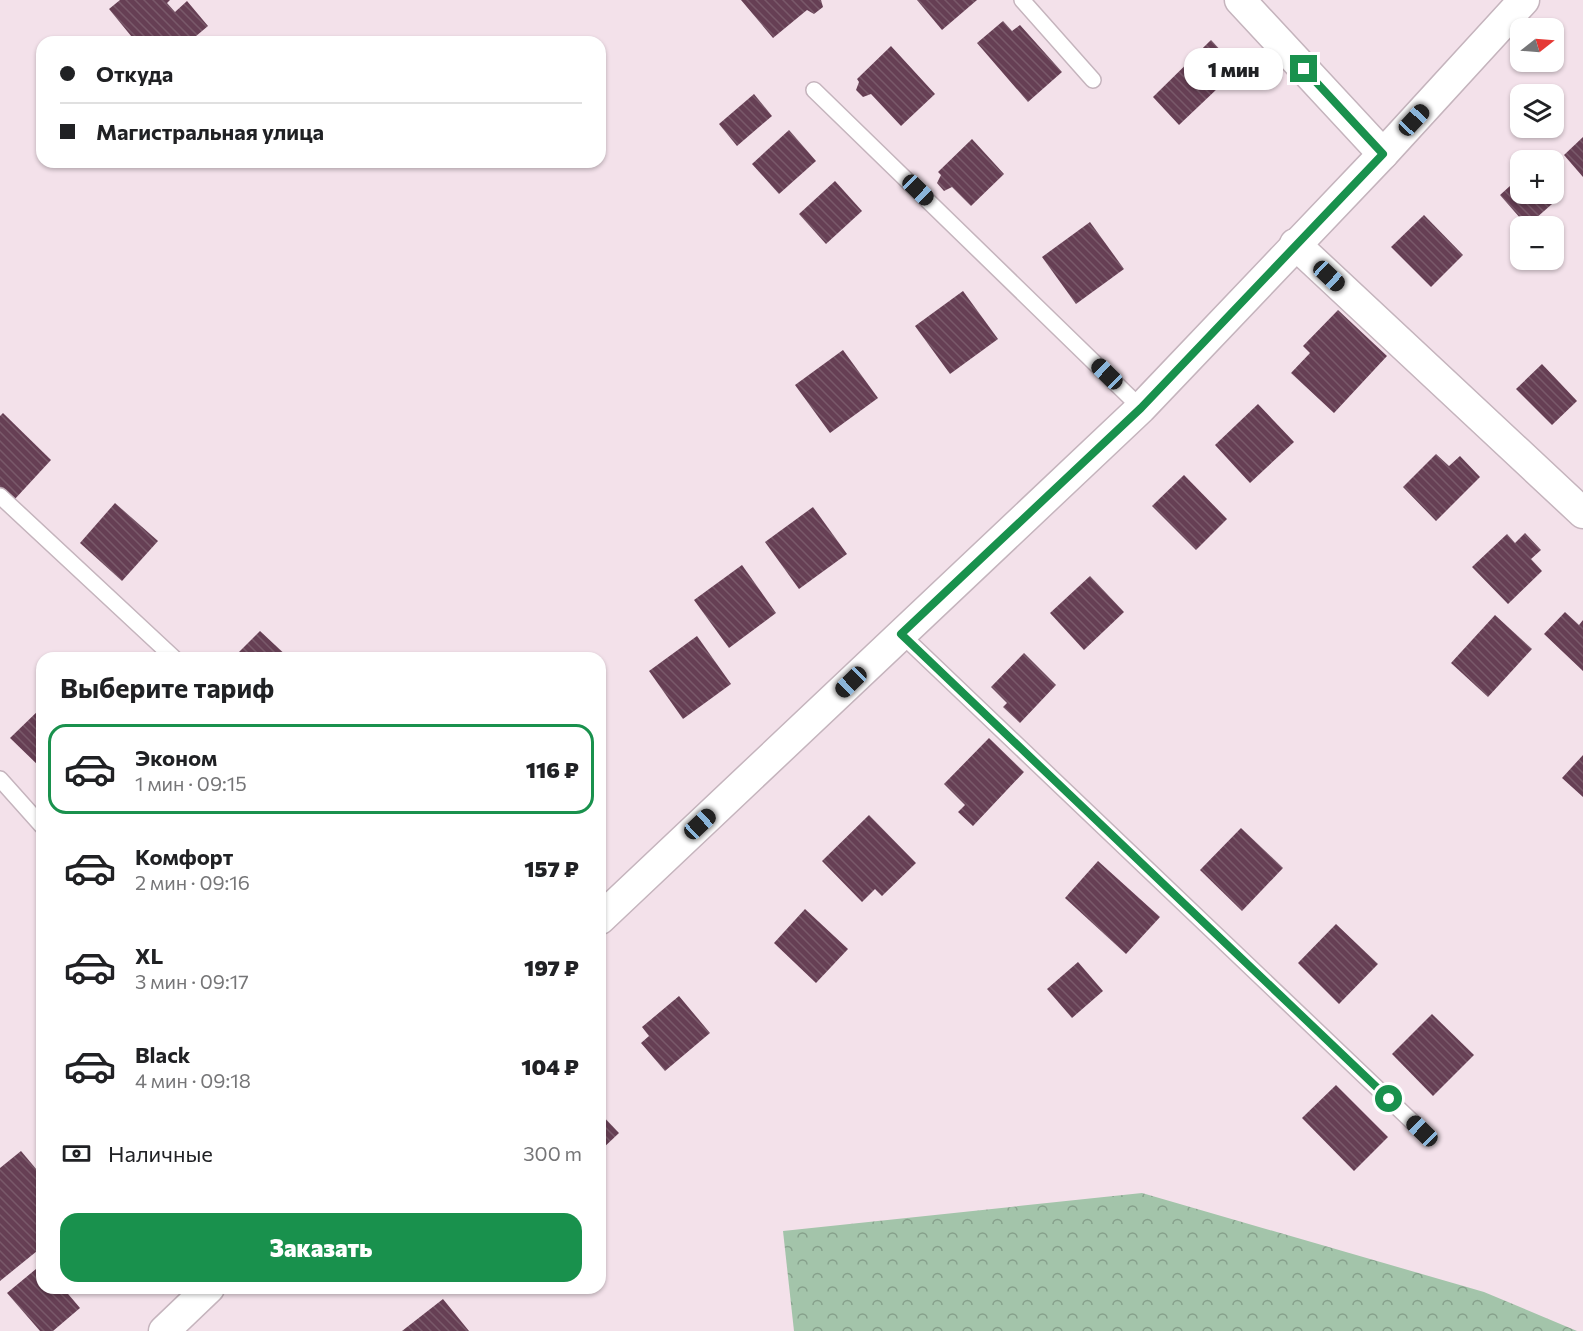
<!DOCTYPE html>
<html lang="ru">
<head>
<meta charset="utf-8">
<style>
  body { margin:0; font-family:Commissioner,sans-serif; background:#f2f2f2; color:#202124; height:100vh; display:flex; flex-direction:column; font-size:22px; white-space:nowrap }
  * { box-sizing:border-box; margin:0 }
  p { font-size:20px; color:#757577 }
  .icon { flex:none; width:33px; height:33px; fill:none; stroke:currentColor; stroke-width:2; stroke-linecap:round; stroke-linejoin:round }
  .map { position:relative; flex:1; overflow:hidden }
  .details { position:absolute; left:36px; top:652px; width:570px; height:642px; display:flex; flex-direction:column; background:#fff; border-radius:18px; box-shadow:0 2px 4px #0004 }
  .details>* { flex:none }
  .top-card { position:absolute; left:36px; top:36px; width:570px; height:132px; border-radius:18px; box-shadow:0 2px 4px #0004; display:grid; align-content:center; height:132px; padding:0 24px; background:#fff }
  .needle { width:39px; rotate:73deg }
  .buttons { position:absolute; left:1510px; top:18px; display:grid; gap:12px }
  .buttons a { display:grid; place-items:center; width:54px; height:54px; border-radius:12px; background:#fff; box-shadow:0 2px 4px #0004; font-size:30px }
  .end { position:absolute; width:27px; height:27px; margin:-14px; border:8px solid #19914d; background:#fff; box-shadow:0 0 0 3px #fff }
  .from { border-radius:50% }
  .bubble { position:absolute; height:42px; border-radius:18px; background:#fff; box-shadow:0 2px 4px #0004; font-size:20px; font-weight:800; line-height:42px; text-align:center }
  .car { position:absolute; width:18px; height:36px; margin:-18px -9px; border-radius:8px; box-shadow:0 0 4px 2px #0007; background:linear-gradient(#222 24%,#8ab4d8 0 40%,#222 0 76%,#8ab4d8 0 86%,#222 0) }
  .top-card b { display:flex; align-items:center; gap:21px; height:57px; font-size:22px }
  .top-card b+b { border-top:2px solid #e0e0e0 }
  .top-card i { width:15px; height:15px; background:#202124 }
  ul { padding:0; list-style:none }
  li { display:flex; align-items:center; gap:18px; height:90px; margin:0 12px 9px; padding:0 12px; border:3px solid transparent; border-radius:18px }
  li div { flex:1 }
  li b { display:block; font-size:22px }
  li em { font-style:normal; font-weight:800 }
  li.on { border-color:#19914d }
  li>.icon { width:54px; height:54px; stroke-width:1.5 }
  h2 { padding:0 24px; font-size:27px; line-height:72px }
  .pay { display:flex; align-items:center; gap:15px; height:66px; padding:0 24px; font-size:22px }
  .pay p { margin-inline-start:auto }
  .button { display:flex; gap:12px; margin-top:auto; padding:12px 24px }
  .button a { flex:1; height:69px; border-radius:18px; background:#19914d; color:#fff; font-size:24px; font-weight:800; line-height:69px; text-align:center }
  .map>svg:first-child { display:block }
</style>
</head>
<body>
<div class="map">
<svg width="1583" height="1331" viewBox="0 0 1583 1331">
  <defs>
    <pattern id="forest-crowns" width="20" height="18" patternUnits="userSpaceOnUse" patternTransform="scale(1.5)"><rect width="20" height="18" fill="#a3c4aa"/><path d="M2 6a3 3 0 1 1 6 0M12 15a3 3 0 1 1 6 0" fill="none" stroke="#86a08b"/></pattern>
    <pattern id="building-back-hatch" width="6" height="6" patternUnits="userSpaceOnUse" patternTransform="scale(1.5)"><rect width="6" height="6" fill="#663f54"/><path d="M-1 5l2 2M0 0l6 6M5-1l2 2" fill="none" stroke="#79596a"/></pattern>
  </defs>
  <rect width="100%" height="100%" fill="#f3e1ea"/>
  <polygon fill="url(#forest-crowns)" points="1142,1193 1484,1292 1577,1331 794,1331 783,1231"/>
  <g fill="url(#building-back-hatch)">
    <polygon points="120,0 170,0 167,3 175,12 187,1 208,26 189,42 163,42 158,36 152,42 136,42 109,9"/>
    <polygon points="741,0 821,0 823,7 814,14 807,10 773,38"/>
    <polygon points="917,0 977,0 942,30"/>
    <polygon points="1003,21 1012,31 1020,25 1062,72 1028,102 977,43"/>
    <polygon points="1211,40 1238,69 1179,125 1153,97"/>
    <polygon points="891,46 935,94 901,126 871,94 863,97 856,90 859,82 857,79"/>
    <polygon points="754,94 772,116 737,146 719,124"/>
    <polygon points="789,130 816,161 779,194 752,164"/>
    <polygon points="1583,137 1583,177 1564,155"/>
    <polygon points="972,139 1004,174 971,206 952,187 944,191 937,183 941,175 938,172"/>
    <polygon points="1521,176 1521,194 1554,194 1554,190 1560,197 1527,226 1500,195"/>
    <polygon points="835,181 862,211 826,244 799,214"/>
    <polygon points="1424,215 1463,255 1431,287 1391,247"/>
    <polygon points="1090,222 1124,269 1076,304 1042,257"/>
    <polygon points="963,291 998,339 950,374 915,326"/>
    <polygon points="1338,310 1387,356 1334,413 1291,373 1310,353 1303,346"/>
    <polygon points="843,350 878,398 830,433 795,385"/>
    <polygon points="1542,364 1577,401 1552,425 1516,389"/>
    <polygon points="1258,404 1294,442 1250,483 1215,445"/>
    <polygon points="3,413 51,460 14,500 0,487 0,416"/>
    <polygon points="1436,454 1449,466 1460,456 1480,477 1436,521 1403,487"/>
    <polygon points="1184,475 1227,519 1196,550 1152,506"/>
    <polygon points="115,503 158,541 122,581 80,543"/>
    <polygon points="813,507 847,554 799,589 765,542"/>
    <polygon points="1525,533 1541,550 1531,559 1542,571 1508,604 1472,567 1507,534 1515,543"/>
    <polygon points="742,565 776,613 729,648 694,600"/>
    <polygon points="1090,576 1124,612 1084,650 1050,613"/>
    <polygon points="1565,612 1579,625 1583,620 1583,671 1544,634"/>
    <polygon points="1495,615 1532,649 1488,697 1451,663"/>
    <polygon points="260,631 289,658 233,658"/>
    <polygon points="697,636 731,684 683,719 649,671"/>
    <polygon points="1024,653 1056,685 1020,723 1003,707 1007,703 991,687"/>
    <polygon points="42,707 42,767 41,768 10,738"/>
    <polygon points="989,738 1024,772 973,826 958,812 965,805 944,784"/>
    <polygon points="1583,755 1583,797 1562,778"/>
    <polygon points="869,815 916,863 882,896 875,889 862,902 822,861"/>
    <polygon points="1241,828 1283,868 1242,911 1200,870"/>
    <polygon points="1098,861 1160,917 1126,954 1065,898"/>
    <polygon points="805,909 848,949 816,983 774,943"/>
    <polygon points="1336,924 1378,964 1339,1004 1298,963"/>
    <polygon points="1078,962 1103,991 1072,1018 1047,989"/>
    <polygon points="679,996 710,1033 665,1071 641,1043 649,1036 642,1027"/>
    <polygon points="1432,1014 1474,1055 1433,1096 1392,1054"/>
    <polygon points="1336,1085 1388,1137 1354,1171 1302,1118"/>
    <polygon points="600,1113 619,1133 600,1151"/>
    <polygon points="21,1151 42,1176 42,1247 0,1281 0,1168"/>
    <polygon points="42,1264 42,1288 63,1288 80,1308 53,1331 40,1331 7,1293"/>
    <polygon points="443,1299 469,1331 402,1331"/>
  </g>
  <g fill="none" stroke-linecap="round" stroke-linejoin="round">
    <g stroke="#c5b4bd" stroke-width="18">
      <g id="lane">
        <polyline points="1022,0 1093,80"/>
        <polyline points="814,90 1141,408"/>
        <polyline points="0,496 174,658"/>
        <polyline points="901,634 1422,1131"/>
        <polyline points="0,779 42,826"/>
      </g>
    </g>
    <g stroke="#c5b4bd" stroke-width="33">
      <g id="street">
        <polyline points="1240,0 1383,154"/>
        <polyline points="1295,244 1583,513"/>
        <polyline points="600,919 1141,408 1383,154 1524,0"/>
        <polyline points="164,1331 209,1288"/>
      </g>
    </g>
    <use href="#lane" stroke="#fff" stroke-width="15"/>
    <use href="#street" stroke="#fff" stroke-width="30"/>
  </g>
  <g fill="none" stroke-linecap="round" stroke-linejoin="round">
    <polyline stroke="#19914d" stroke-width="8" points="1304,69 1383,154 1141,408 901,634 1389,1099"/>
  </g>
</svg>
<div class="buttons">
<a><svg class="needle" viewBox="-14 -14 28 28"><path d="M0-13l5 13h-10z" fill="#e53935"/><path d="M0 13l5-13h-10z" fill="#757577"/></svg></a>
<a><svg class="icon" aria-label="layers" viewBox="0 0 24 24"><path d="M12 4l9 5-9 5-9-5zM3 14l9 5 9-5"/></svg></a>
<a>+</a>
<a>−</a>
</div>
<i class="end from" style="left:1389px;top:1099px"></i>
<i class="end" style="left:1304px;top:69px"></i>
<div class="bubble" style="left:1184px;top:48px;width:99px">1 мин</div>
<i class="car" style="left:1414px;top:120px;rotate:43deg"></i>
<i class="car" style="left:918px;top:190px;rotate:134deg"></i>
<i class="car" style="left:1329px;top:276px;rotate:133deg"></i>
<i class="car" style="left:1107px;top:374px;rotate:314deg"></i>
<i class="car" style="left:851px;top:682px;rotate:226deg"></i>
<i class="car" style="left:700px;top:824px;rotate:47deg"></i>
<i class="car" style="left:1422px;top:1131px;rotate:314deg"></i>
<div class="top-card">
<b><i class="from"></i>Откуда</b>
<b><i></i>Магистральная улица</b>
</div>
<section class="details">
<h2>Выберите тариф</h2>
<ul>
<li class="on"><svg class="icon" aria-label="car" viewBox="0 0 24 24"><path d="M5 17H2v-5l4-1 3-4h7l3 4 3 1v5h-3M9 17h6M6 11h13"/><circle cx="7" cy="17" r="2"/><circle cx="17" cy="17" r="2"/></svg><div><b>Эконом</b><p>1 мин · 09:15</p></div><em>116 ₽</em></li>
<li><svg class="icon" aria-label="car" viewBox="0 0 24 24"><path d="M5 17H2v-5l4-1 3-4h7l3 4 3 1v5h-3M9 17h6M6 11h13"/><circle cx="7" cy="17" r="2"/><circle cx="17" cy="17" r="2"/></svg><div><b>Комфорт</b><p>2 мин · 09:16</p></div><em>157 ₽</em></li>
<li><svg class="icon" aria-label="car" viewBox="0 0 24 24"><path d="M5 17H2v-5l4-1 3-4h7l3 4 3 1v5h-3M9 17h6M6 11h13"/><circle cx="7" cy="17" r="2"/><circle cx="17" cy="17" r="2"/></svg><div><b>XL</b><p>3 мин · 09:17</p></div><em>197 ₽</em></li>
<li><svg class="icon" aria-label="car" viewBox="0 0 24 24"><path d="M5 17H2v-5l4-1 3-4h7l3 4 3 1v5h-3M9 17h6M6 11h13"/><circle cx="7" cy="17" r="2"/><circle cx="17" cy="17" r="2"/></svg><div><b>Black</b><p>4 мин · 09:18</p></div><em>104 ₽</em></li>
</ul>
<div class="pay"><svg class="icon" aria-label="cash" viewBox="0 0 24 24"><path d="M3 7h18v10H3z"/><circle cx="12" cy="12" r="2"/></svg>Наличные<p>300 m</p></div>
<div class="button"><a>Заказать</a></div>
</section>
</div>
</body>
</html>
